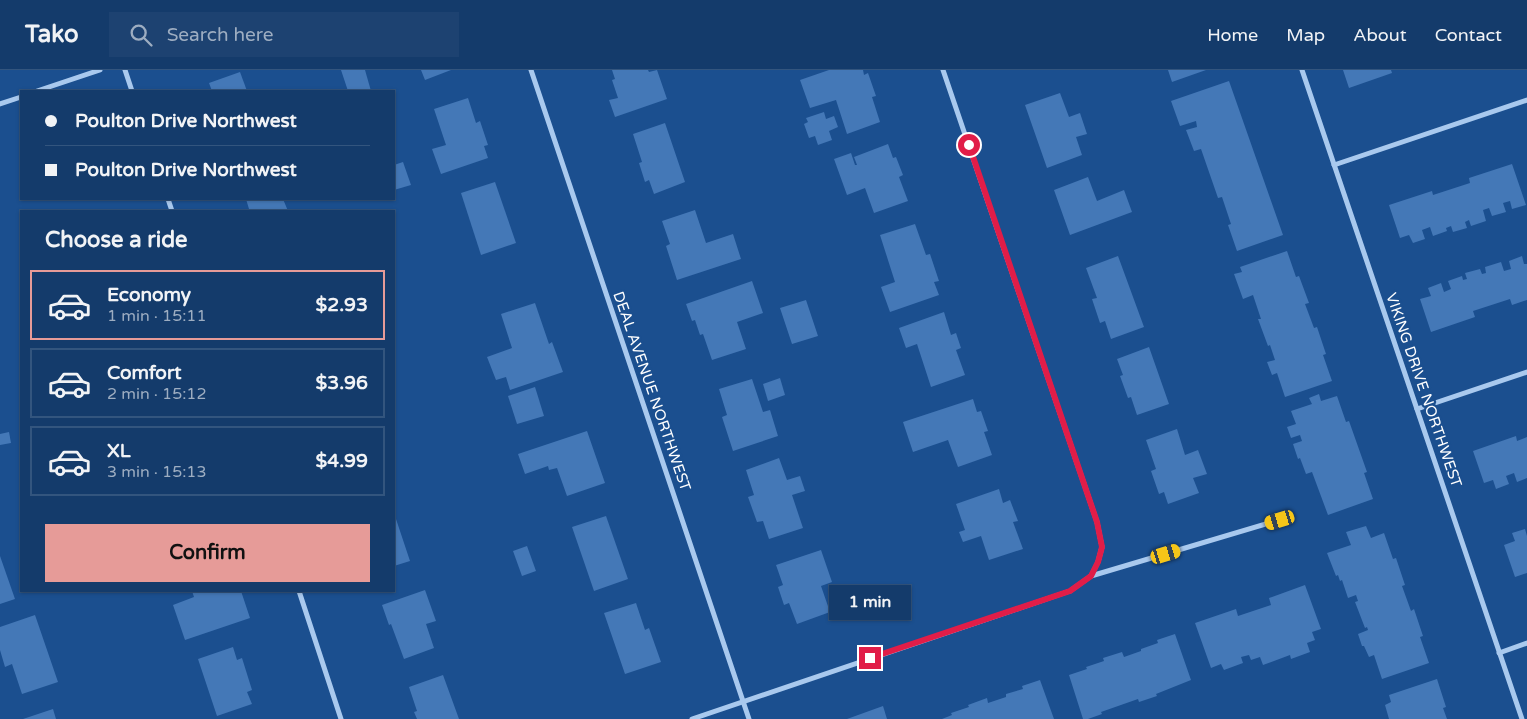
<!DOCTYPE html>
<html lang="en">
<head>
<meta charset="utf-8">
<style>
  body { margin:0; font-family:"Varela Round",sans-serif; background:#1d4271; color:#f1f3f6; height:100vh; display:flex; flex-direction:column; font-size:19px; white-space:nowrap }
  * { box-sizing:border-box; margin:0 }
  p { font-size:16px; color:#9dadc1 }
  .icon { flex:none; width:28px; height:28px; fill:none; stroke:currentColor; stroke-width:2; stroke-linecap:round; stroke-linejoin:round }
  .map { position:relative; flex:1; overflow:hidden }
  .side { position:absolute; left:20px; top:140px; width:375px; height:382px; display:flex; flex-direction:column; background:#143b6b; border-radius:0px; box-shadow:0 1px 4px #0004,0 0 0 1px #33557e }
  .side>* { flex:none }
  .banner { position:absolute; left:20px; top:20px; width:375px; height:110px; border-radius:0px; box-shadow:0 1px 4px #0004,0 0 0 1px #33557e; display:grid; align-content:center; height:110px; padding:0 25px; background:#143b6b }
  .end { position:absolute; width:22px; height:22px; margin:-11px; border:6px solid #e11d48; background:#fff; box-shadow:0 0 0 2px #fff }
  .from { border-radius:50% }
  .bubble { position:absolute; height:35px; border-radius:0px; background:#143b6b; box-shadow:0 1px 4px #0004,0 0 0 1px #33557e; font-size:16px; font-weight:700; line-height:35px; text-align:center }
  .car { position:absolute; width:15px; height:30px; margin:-15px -8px; border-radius:6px; box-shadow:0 0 4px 1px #0007; background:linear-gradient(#f5c518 24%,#345 0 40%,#f5c518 0 76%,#345 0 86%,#f5c518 0) }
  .banner b { display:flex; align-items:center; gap:18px; height:48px; font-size:19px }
  .banner b+b { border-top:1px solid #33557e }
  .banner i { width:12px; height:12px; background:#f1f3f6 }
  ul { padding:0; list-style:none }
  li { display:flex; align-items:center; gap:15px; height:70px; margin:0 10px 8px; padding:0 15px; border:2px solid #33557e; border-radius:0px }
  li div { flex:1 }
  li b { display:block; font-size:19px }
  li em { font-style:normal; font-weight:700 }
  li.selected { border-color:#e69b98 }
  li>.icon { width:45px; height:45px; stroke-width:1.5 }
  h2 { padding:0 25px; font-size:22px; line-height:60px }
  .button { display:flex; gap:10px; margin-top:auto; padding:10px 25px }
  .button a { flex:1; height:58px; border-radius:0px; background:#e69b98; color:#111; font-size:20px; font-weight:700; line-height:58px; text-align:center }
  header { display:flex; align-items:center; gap:30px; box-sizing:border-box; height:70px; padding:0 25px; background:#143b6b; border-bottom:1px solid #33557e }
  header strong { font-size:24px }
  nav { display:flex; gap:28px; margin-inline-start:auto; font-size:18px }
  .search { width:350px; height:45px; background:#1d4271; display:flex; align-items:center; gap:12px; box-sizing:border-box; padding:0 18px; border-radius:0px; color:#9dadc1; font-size:19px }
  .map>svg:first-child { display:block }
</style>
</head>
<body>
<header>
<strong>Tako</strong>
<div class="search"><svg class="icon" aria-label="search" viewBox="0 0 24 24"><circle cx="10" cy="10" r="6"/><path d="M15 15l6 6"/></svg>Search here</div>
<nav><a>Home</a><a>Map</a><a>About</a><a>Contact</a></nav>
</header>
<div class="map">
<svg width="1527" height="649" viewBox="0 0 1527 649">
  <rect width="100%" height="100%" fill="#1b4f8f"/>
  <g fill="#4478b7">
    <polygon points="341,0 365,0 371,21 348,21"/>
    <polygon points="421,0 451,0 425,10"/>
    <polygon points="612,0 648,0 649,2 657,0 667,29 615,47 609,30 618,28 612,10 615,9"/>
    <polygon points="829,0 863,0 864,5 868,3 876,26 872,27 880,52 847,64 836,30 810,38 800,10"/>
    <polygon points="1168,0 1206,0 1172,12"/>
    <polygon points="1343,0 1391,0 1392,3 1349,18"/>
    <polygon points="240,2 247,21 212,21 209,13"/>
    <polygon points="1229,11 1283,165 1237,181 1228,155 1231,154 1222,127 1218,128 1201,79 1194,81 1186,60 1197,57 1196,51 1180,56 1171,31"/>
    <polygon points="1060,23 1069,47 1080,43 1087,64 1076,67 1082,85 1047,98 1025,35"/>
    <polygon points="468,28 476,53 480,51 488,75 484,76 488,88 441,104 432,79 446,75 434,39"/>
    <polygon points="824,42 826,49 834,46 838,57 829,61 832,70 818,75 815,66 809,68 804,54 808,52 806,48"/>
    <polygon points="665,53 685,112 654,124 649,110 645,112 639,93 642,92 633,64"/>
    <polygon points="888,74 893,88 896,87 903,105 899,107 908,131 874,143 865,118 847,125 834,89 851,83 855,95 857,95 854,87"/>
    <polygon points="403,92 411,115 394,120 394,95"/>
    <polygon points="1512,94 1526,135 1512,139 1510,131 1503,133 1506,142 1492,146 1489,138 1483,140 1486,151 1471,156 1469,150 1465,152 1467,158 1453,162 1451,156 1446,158 1447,161 1433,166 1430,157 1422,160 1425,169 1413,173 1409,165 1400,168 1389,135 1432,121 1433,125 1470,113 1469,108"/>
    <polygon points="1088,107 1097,131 1124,120 1132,142 1070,165 1054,120"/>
    <polygon points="495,112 516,173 481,185 461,123"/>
    <polygon points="246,129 283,129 288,141 247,141 246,140 249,139"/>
    <polygon points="695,140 706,173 733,164 741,189 677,210 666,176 670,174 662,151"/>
    <polygon points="915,154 926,185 930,184 939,211 934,212 939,225 890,242 881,217 895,212 880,165"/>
    <polygon points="1287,181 1296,207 1299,206 1309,233 1305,234 1314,258 1317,257 1326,284 1323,285 1332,311 1285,327 1277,303 1272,305 1267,292 1275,290 1270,275 1268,276 1258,249 1261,249 1253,225 1243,229 1234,204 1242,202 1240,197"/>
    <polygon points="1118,186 1144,257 1111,269 1105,251 1100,253 1092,229 1097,228 1086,198"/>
    <polygon points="1522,186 1524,194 1527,194 1527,230 1512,235 1510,229 1473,241 1475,247 1431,262 1420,229 1431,226 1428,218 1441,213 1444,222 1451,219 1448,211 1462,206 1463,210 1467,209 1465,203 1480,199 1482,204 1486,203 1485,197 1501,192 1504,201 1511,199 1509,191"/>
    <polygon points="752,211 763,243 737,252 746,279 712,290 703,264 700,265 695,250 692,251 686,234"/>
    <polygon points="806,230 818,266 792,274 780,238"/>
    <polygon points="535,233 549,274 552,272 563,302 510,320 506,307 496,310 487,287 512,278 501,244"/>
    <polygon points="944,242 951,265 956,263 961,278 956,280 965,305 931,317 917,274 906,278 899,258"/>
    <polygon points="1149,277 1169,334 1137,345 1131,327 1128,328 1120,306 1123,305 1117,289"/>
    <polygon points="780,308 785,325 768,331 763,314"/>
    <polygon points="752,309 763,342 770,340 778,366 733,381 722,347 727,345 719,319"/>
    <polygon points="535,317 544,346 517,354 508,326"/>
    <polygon points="1319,324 1321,331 1337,326 1346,352 1349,351 1367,402 1364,403 1373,429 1328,445 1312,402 1306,404 1300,388 1298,389 1293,374 1302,371 1300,365 1291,368 1287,357 1296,354 1291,341 1312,334 1309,328"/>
    <polygon points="973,329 977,342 981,341 988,361 984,362 992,385 958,397 948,370 913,382 903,352"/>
    <polygon points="1177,359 1185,385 1198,380 1207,404 1193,408 1199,423 1168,434 1164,422 1159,424 1151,401 1156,399 1146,370"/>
    <polygon points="587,361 605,413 567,426 557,398 549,400 548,396 525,404 518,384"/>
    <polygon points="9,362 11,373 0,375 0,364"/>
    <polygon points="1516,366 1517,371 1527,367 1527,408 1517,412 1514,403 1506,406 1509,414 1496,419 1493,410 1484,413 1473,381"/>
    <polygon points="779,388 787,410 800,406 805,421 792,425 803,458 769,469 763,451 757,452 748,427 754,425 746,400"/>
    <polygon points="999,419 1003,433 1010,430 1018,451 1013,452 1023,479 989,490 981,466 963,472 959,462 965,460 956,434"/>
    <polygon points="394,443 410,491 394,496"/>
    <polygon points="606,446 628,509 594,521 572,457"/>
    <polygon points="1366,456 1371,468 1384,463 1393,489 1396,488 1405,515 1402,516 1411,541 1414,539 1423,566 1420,567 1429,593 1382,609 1374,585 1369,587 1364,576 1362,576 1358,564 1368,560 1367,557 1365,558 1355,532 1358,531 1356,525 1348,528 1342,510 1340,511 1338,505 1336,506 1327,483 1351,475 1346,462"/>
    <polygon points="1525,459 1527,466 1527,503 1515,507 1504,475 1515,471 1512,463"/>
    <polygon points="527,476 536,501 522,506 513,481"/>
    <polygon points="821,480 832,512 821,516 830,542 797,554 789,533 784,535 778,517 783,515 776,495"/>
    <polygon points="0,486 15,529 0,534"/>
    <polygon points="1305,515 1321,559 1312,562 1315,570 1307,573 1310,582 1291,589 1290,585 1263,595 1260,587 1251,590 1249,585 1241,587 1243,593 1224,600 1221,594 1211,598 1195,553 1236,539 1238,546 1271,535 1269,528"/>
    <polygon points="425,520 436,551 426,554 434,578 404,589 391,554 389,555 382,535"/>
    <polygon points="192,521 230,521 230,523 241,521 250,548 185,570 173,535 194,527"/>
    <polygon points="636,533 645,560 649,558 661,592 625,604 604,543"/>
    <polygon points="35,545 58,612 22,624 12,594 5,597 0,580 0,557"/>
    <polygon points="1175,564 1191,610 1156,624 1157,626 1139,632 1138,629 1101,642 1102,644 1088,649 1083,649 1069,605 1087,599 1086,597 1104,591 1103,588 1122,582 1124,587 1141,581 1141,579 1158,573 1157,570"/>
    <polygon points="233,577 237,590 242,588 252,620 247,622 252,634 217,646 198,589"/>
    <polygon points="443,605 459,649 417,649 414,642 417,641 409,617"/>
    <polygon points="1437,609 1446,637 1443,638 1447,649 1389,649 1385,635 1391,632 1389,625"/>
    <polygon points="1040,610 1054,649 942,649 952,645 951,643 969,637 968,635 987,628 988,633 1006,627 1006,624 1023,619 1022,616"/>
    <polygon points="883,636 887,649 847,649"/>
    <polygon points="53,639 56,649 23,649"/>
  </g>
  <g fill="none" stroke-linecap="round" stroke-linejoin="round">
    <g stroke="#a9c9ee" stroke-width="5">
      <polyline points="125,0 132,21"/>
      <polyline points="531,0 749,649"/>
      <polyline points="1302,0 1522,649"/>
      <polyline points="37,21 100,0"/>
      <polyline points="0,34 21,27"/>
      <polyline points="1334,95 1527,30"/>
      <polyline points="168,129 172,141"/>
      <polyline points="1417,339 1527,302"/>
      <polyline points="1091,506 1279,450"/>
      <polyline points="299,521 341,649"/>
      <polyline points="1499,583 1527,573"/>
      <polyline points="692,649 1070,521 1091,506 1098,492 1102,477 1097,452 943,0"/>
    </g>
  </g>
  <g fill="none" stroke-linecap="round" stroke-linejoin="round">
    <polyline stroke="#e11d48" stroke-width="6" points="870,588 1070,521 1091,506 1098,492 1102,477 1097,452 969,75"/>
  </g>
  <g text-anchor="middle" stroke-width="4.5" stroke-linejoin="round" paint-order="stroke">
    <g font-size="15" fill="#fff" stroke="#1b4f8f">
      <text transform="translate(1424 320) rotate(71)" y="5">VIKING DRIVE NORTHWEST</text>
      <text transform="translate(652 321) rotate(71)" y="5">DEAL AVENUE NORTHWEST</text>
    </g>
  </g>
</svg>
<i class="end from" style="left:969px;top:75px"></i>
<i class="end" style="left:870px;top:588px"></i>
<div class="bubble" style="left:829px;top:515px;width:82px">1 min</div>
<i class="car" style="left:1280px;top:450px;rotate:253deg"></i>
<i class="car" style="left:1166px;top:484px;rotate:73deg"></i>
<div class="banner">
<b><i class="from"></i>Poulton Drive Northwest</b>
<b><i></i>Poulton Drive Northwest</b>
</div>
<section class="side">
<h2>Choose a ride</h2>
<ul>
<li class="selected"><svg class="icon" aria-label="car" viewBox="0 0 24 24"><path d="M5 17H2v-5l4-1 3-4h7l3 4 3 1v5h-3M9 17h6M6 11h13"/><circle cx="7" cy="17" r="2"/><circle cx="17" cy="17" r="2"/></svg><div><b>Economy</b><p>1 min · 15:11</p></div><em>$2.93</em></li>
<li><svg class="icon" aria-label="car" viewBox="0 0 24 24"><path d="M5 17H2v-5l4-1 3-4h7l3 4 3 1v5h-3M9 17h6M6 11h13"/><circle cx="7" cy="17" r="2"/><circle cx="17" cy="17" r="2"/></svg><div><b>Comfort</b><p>2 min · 15:12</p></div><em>$3.96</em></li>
<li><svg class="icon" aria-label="car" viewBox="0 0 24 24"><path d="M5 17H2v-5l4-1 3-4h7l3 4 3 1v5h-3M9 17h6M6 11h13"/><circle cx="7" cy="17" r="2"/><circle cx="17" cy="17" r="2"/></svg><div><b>XL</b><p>3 min · 15:13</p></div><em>$4.99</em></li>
</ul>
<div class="button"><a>Confirm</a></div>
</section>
</div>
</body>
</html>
